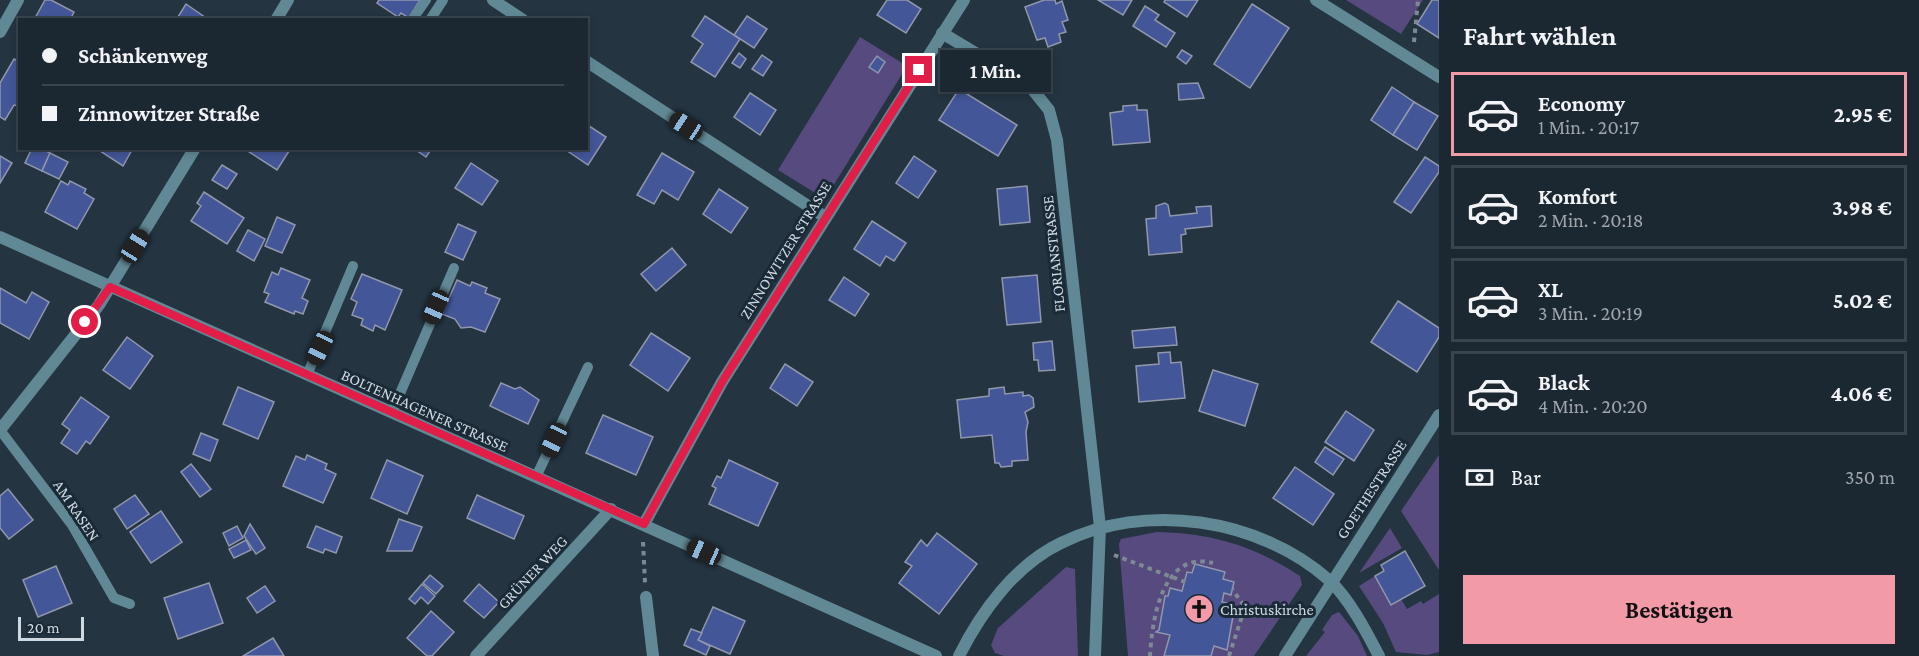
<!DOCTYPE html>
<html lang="de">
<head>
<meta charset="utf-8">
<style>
  body { margin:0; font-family:"Crimson Pro",serif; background:#28333d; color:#f1f3f6; height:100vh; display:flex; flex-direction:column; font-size:22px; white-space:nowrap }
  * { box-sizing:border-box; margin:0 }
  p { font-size:20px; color:#a0a5ab }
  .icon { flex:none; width:33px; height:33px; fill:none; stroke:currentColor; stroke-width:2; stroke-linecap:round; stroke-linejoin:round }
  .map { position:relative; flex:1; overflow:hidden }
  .drawer { display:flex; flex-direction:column; background:#1b2731; width:480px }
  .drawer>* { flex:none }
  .guide { position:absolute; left:18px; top:18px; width:570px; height:132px; border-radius:0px; box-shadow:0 3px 9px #0003,0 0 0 2px #39444d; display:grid; align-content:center; height:132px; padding:0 24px; background:#1b2731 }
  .scale { position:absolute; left:18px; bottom:15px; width:66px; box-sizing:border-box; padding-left:6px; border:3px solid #cfd9e2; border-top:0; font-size:16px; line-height:21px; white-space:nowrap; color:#cfd9e2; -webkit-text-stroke:4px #1a2a37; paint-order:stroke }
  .end { position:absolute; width:27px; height:27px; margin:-14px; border:8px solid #e11d48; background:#fff; box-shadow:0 0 0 3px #fff }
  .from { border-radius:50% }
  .bubble { position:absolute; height:42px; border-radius:0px; background:#1b2731; box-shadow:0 3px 9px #0003,0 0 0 2px #39444d; font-size:20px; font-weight:700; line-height:42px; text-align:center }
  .car { position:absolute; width:18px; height:36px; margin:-18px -9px; border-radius:8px; box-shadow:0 0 4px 2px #0007; background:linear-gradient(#222 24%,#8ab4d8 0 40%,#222 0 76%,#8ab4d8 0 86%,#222 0) }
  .guide b { display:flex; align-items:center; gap:21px; height:57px; font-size:22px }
  .guide b+b { border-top:2px solid #39444d }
  .guide i { width:15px; height:15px; background:#f1f3f6 }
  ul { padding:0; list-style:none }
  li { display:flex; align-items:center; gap:18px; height:84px; margin:0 12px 9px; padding:0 12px; border:3px solid #39444d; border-radius:0px }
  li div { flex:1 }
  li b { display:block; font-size:22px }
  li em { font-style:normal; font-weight:700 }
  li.selected { border-color:#f39aa9 }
  li>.icon { width:54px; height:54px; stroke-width:1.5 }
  h2 { padding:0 24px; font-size:27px; line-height:72px }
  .pay { display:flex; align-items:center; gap:15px; height:66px; padding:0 24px; font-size:22px }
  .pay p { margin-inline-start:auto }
  .primary-button { display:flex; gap:12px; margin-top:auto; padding:12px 24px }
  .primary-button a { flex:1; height:69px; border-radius:0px; background:#f39aa9; color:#111; font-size:24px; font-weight:700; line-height:69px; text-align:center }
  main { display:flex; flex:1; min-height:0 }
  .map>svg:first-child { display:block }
</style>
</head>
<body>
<main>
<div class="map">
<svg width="1439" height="656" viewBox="0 0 1439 656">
  <rect width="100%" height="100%" fill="#243441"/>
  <g fill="#574a7f">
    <polygon points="1346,0 1423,0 1401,34"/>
    <polygon points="860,37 907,66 825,199 778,170"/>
    <polygon points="1439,455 1439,570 1401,511"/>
    <polygon points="1390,528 1402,548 1359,573"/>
    <path d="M 1157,532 C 1211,533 1255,546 1300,576 L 1302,585 L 1254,656 L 1128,656 L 1119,544 L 1121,539 Z"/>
    <polygon points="1066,567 1075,569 1078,656 1004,656 995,653 991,645 998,628"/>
    <polygon points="1375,576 1391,605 1401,599 1407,609 1421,601 1423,604 1439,594 1439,652 1427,655 1396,652 1383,623 1359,586"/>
    <polygon points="1339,612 1358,636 1367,656 1306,656 1325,632 1322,630 1332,615"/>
  </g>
  <g fill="#435698" stroke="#9097ac" stroke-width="1.5">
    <polygon points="45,0 51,0 74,12 70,20 34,20"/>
    <polygon points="379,0 420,0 409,18 401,13 398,17 377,3"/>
    <polygon points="887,0 907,0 921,9 906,33 877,15"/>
    <polygon points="1044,0 1055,0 1056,4 1062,1 1068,20 1062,22 1066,32 1059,34 1061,42 1048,47 1045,38 1037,40 1025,7"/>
    <polygon points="1098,0 1132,0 1123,15"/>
    <polygon points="1165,0 1198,0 1187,17 1164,2"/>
    <polygon points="1432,0 1439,0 1439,38 1417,24"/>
    <polygon points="186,4 209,20 176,20"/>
    <polygon points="1252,4 1289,28 1250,88 1214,64"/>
    <polygon points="1145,6 1159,15 1155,20 1175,33 1166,47 1133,26"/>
    <polygon points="705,16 740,39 715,77 691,62 703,44 692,36"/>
    <polygon points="747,16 767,29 754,48 734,35"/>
    <polygon points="1182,50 1192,56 1186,64 1177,57"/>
    <polygon points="739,53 746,59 740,68 732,63"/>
    <polygon points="762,55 772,62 763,76 752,69"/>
    <polygon points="877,56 885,62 878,73 869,67"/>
    <polygon points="14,59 20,62 20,106 14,105 5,120 0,117 0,83"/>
    <polygon points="1198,83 1204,98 1179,100 1178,84"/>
    <polygon points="1392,87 1414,102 1393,135 1371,120"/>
    <polygon points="959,89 1017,125 998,156 939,120"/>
    <polygon points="750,93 776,110 760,135 734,117"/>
    <polygon points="1414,102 1438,116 1417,150 1393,135"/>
    <polygon points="1137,105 1137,110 1147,110 1150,142 1113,145 1110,113 1123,111 1123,106"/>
    <polygon points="586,124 606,137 588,165 563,148 586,148"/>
    <polygon points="32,148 40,148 50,153 42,171 25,163"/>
    <polygon points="101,148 133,148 123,166 100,151"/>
    <polygon points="243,148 291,148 277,170"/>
    <polygon points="413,148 432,148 426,157"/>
    <polygon points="50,153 68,162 59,179 42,171"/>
    <polygon points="662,153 694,172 678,200 662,190 654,204 637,195"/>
    <polygon points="0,156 12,163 0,183"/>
    <polygon points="914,156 936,171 918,198 896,183"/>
    <polygon points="1425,157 1439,166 1439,172 1411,213 1394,202"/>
    <polygon points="471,163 498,181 482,205 455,188"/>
    <polygon points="222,165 237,174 227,189 212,180"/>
    <polygon points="61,181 68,185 70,181 86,189 84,193 94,199 77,229 45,212"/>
    <polygon points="1027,186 1030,222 1000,225 997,189"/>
    <polygon points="719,189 748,208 731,233 703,214"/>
    <polygon points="204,192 244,218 227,244 191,221 201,206 197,203"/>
    <polygon points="1165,203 1168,205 1170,216 1197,213 1196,207 1211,206 1212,226 1185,229 1186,234 1181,235 1182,252 1149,255 1146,219 1156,218 1156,206"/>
    <polygon points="277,217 295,225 282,253 265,246"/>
    <polygon points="872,221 906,243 894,261 886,256 880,266 854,249"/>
    <polygon points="458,224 476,232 463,260 445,252"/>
    <polygon points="248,230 265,239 254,261 237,251"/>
    <polygon points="672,248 686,265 656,291 641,274"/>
    <polygon points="281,268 310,280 302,298 308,301 303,314 295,311 294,314 265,302 269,294 264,292 272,272 278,275"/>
    <polygon points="362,274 402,290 385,330 375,325 373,331 361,325 363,319 352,315 357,302 351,299"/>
    <polygon points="1037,275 1041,322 1007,325 1002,278"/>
    <polygon points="844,277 869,294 855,316 829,300"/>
    <polygon points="457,280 470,286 472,282 487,288 485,293 500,299 485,332 471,327 461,328 455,319 442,314"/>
    <polygon points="0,288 26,303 32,292 49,302 29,339 0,323"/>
    <polygon points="1398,301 1439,328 1439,337 1417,372 1371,342"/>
    <polygon points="1175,327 1177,345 1134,348 1132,331"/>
    <polygon points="651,333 690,358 668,391 630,365"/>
    <polygon points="127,337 153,356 130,389 103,370"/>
    <polygon points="1052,341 1055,370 1039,371 1038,360 1034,360 1033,343"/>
    <polygon points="1170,352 1171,363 1181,362 1185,398 1139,402 1136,366 1159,364 1158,353"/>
    <polygon points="785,364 813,382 797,406 770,388"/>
    <polygon points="1213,370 1258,384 1245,426 1199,411"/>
    <polygon points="501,383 515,389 520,387 539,400 528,424 490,406"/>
    <polygon points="238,387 274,402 258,439 223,424"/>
    <polygon points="1004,387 1005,394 1023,392 1023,396 1029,395 1033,398 1034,407 1025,412 1028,422 1026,432 1028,460 1012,461 1012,466 1001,467 999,463 995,463 992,435 961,438 957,400 989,396 989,389"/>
    <polygon points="81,397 109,417 90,444 86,441 77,454 61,443 70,430 62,424"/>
    <polygon points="1346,411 1374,430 1354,461 1325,442"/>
    <polygon points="603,415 653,437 636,475 586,453"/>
    <polygon points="201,433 218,440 210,461 193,454"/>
    <polygon points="1325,447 1344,459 1333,475 1315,462"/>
    <polygon points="307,455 327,464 325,469 336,474 323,503 283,486 296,456 305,460"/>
    <polygon points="387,460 423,476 407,514 371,498"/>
    <polygon points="729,460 778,483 758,526 709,504 716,488 712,486 717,476 721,478"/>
    <polygon points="191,464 211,489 200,497 181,472"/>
    <polygon points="1295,467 1334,494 1313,525 1273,498"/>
    <polygon points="8,489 33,520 9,539 0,528 0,496"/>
    <polygon points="135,495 149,514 127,529 114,509"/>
    <polygon points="477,495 524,516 514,539 467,518"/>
    <polygon points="161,511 182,542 151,563 130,532"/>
    <polygon points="399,519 422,527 412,551 387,551"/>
    <polygon points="250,524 265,548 256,554 244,536"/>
    <polygon points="237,526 243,538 229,546 223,533"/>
    <polygon points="316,526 342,537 336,553 325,549 323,553 307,547"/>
    <polygon points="937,533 977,564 939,614 899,583 912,566 905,562 921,540 927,546"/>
    <polygon points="246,540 251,550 234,558 229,549"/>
    <polygon points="1405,551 1425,586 1391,605 1375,576 1384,571 1381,565"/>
    <polygon points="1195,564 1225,572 1223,579 1234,582 1231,595 1224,593 1222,602 1235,605 1233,613 1236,615 1233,616 1227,650 1214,646 1211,656 1164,656 1170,635 1156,632 1159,630 1165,596 1168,596 1170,588 1182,591 1187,572 1192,573"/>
    <polygon points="56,566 72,603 38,617 23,580"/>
    <polygon points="430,575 443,586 436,594 423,583"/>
    <polygon points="209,583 223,623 178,639 164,598"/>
    <polygon points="422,584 435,596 428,604 421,597 415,604 409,599"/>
    <polygon points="479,584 499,602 484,618 464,601"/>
    <polygon points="265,586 275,601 257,613 247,598"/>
    <polygon points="713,607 745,621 730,654 698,640"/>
    <polygon points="431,611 454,632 432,656 427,656 407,638"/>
    <polygon points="691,629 702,633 698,640 710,646 706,655 684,645"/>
    <polygon points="273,638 284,656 243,656"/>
  </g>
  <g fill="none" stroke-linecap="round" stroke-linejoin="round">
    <g stroke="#7d8a94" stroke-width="4" stroke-dasharray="4.5 4.5" stroke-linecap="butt">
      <polyline points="1414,42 1418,0"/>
      <polyline points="643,542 645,583"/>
      <polyline points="1114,555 1185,582"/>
      <path d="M 1150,656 C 1152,620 1162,550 1213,563"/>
      <polyline points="1229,656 1245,607 1232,589"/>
    </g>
    <g stroke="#608895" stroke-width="10">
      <polyline points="412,20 426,0"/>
      <polyline points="430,20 443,0"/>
      <polyline points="307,375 353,266"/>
      <polyline points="392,412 454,268"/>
      <polyline points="0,430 72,525 114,598 130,604"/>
      <polyline points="536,477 588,367"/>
    </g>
    <g stroke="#608895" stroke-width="12">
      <polyline points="493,0 523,20"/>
      <polyline points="1316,0 1439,77"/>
      <polyline points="276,20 288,0"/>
      <polyline points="0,32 18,0"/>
      <polyline points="942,33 1029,85 1049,110 1057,140 1100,527 1095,656"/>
      <polyline points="586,61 825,217"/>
      <polyline points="0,430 99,305 195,148"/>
      <polyline points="644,524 722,382 964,0"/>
      <polyline points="646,597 653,656"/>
      <polyline points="476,656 611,509"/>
      <path d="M 959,656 C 981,612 1015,565 1061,543 C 1145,501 1259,518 1329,580 C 1349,598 1367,633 1379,656"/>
      <polyline points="1285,656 1439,415"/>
    </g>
    <polyline stroke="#608895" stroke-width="12" points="0,237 936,656"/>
  </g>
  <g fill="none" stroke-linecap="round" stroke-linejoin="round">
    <polyline stroke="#e11d48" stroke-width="8" points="85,322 110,287 644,524 722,382 919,70"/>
  </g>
  <defs>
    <g id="church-disc" transform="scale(1.5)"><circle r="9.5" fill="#f39aa9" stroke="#1a2a37"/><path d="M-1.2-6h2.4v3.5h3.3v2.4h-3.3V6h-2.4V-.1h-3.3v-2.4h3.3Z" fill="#111"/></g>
  </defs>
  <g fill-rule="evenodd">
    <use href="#church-disc" x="1199" y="609"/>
  </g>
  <g text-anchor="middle" stroke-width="6" stroke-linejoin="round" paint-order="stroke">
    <g font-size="16" fill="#cfd9e2" stroke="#1a2a37">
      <text transform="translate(785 250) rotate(-58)" y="6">ZINNOWITZER STRASSE</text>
      <text transform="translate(1053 254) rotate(-96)" y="6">FLORIANSTRASSE</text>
      <text transform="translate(425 410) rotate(24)" y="6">BOLTENHAGENER STRASSE</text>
      <text transform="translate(1371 489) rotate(-57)" y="6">GOETHESTRASSE</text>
      <text transform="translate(77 510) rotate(56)" y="6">AM RASEN</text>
      <text transform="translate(532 572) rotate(-47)" y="6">GRÜNER WEG</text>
    </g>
    <g font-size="16" fill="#cfd9e2" stroke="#1a2a37" text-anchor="start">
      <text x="1220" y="615">Christuskirche</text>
    </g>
  </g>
</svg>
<div class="scale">20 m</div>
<i class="end from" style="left:85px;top:322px"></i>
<i class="end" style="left:919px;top:70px"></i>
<div class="bubble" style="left:940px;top:50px;width:111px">1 Min.</div>
<i class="car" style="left:686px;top:126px;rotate:303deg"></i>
<i class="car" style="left:135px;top:246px;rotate:32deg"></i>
<i class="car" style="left:436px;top:307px;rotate:204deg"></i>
<i class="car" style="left:320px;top:348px;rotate:205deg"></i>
<i class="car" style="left:554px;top:440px;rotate:205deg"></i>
<i class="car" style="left:704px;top:552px;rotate:294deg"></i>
<div class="guide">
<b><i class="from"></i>Schänkenweg</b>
<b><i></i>Zinnowitzer Straße</b>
</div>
</div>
<section class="drawer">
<h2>Fahrt wählen</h2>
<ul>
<li class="selected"><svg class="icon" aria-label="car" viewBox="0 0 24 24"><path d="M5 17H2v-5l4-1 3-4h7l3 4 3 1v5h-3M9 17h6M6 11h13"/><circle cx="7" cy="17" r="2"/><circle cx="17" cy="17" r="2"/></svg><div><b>Economy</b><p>1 Min. · 20:17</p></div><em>2.95 €</em></li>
<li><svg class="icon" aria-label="car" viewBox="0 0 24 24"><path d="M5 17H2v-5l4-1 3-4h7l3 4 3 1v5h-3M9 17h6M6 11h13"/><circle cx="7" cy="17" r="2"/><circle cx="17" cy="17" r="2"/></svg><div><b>Komfort</b><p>2 Min. · 20:18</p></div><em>3.98 €</em></li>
<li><svg class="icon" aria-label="car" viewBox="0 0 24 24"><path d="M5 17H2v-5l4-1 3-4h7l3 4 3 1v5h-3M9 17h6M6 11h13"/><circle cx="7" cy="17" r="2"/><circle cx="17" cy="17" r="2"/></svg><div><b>XL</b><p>3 Min. · 20:19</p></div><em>5.02 €</em></li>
<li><svg class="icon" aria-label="car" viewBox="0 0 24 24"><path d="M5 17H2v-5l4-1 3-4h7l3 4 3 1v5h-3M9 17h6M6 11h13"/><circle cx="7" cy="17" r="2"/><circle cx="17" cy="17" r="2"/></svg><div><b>Black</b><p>4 Min. · 20:20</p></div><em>4.06 €</em></li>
</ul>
<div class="pay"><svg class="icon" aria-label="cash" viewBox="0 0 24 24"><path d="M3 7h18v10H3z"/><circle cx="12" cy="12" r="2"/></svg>Bar<p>350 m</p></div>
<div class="primary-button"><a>Bestätigen</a></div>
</section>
</main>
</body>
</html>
